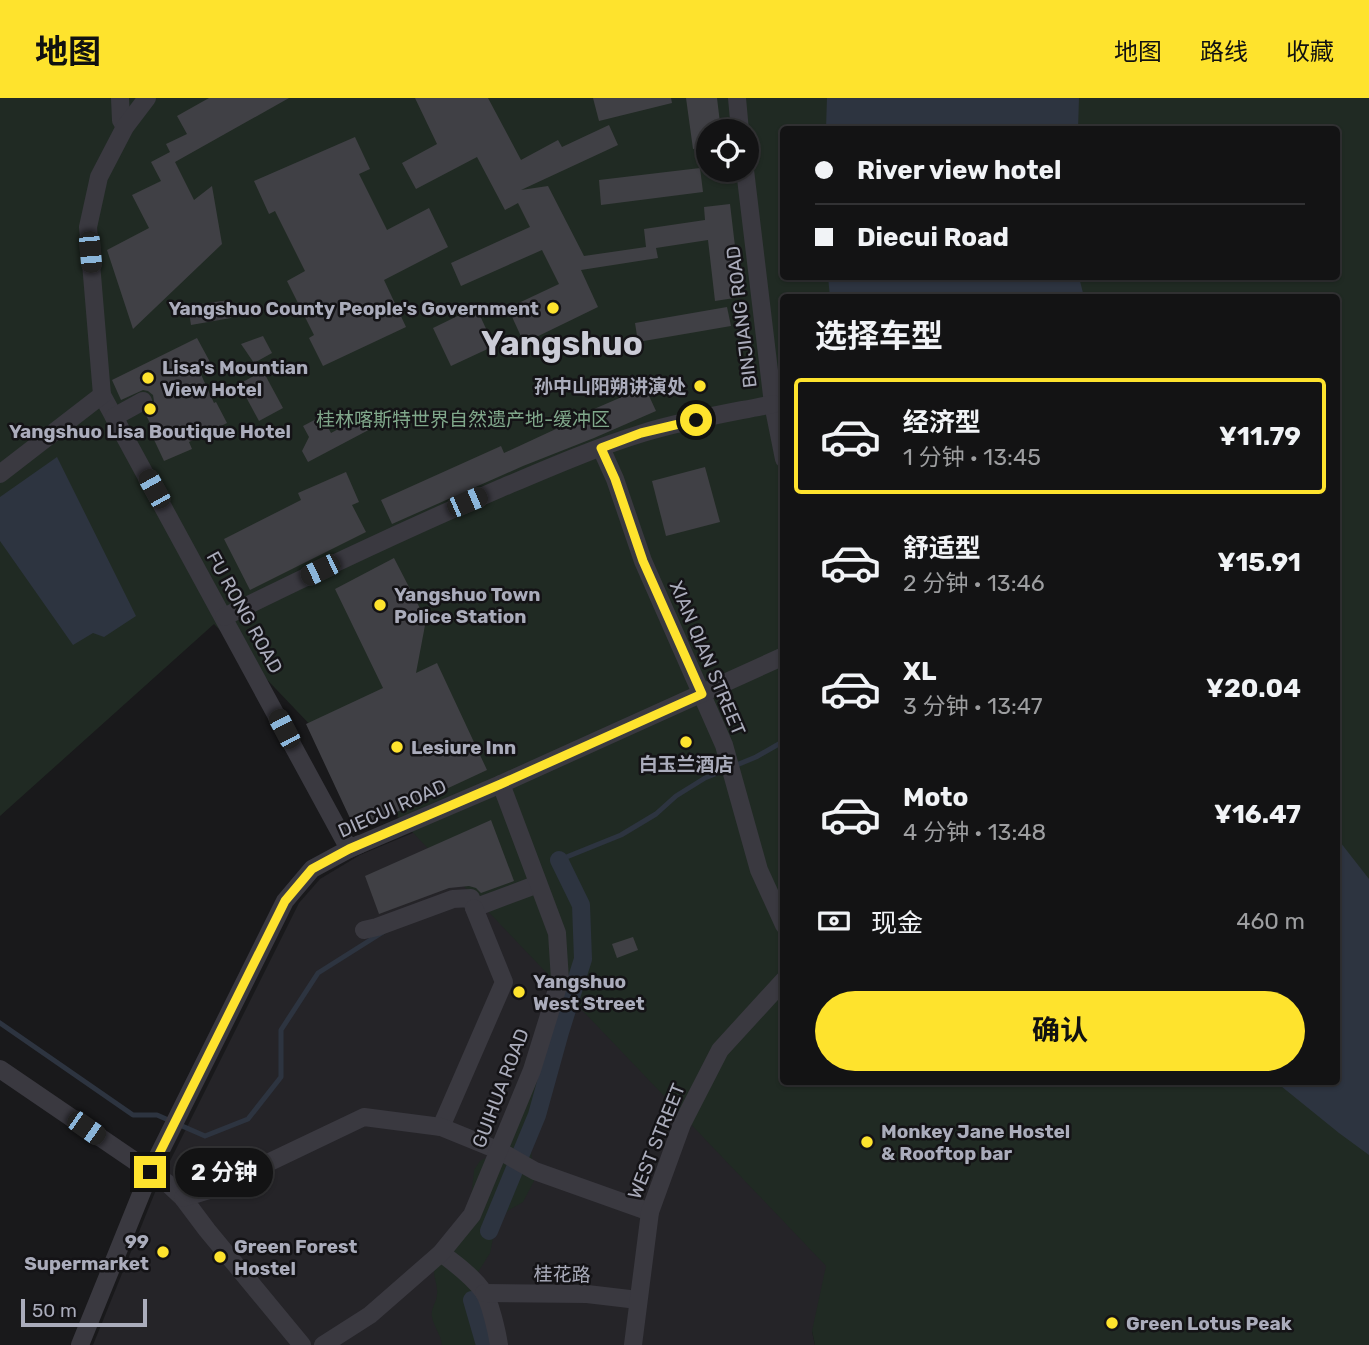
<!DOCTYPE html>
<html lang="zh">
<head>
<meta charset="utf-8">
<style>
  body { margin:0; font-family:Rubik,"Noto Sans SC",sans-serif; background:#1c1c1d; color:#f1f3f6; height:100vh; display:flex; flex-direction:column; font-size:26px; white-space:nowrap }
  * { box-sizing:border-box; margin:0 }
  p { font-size:23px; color:#9d9ea0 }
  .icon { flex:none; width:38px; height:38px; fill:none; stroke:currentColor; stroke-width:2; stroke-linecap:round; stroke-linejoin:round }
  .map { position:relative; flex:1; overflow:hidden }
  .panel { position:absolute; left:780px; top:196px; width:560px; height:791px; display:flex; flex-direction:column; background:#131314; border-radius:7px; box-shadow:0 2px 5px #0004,0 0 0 2px #323234 }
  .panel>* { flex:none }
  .top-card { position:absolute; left:780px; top:28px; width:560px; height:154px; border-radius:7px; box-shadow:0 2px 5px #0004,0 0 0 2px #323234; display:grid; align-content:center; height:154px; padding:0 35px; background:#131314 }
  .fabs { position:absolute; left:696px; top:21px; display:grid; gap:14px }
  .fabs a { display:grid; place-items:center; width:63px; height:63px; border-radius:50%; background:#131314; box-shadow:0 2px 5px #0004,0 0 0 2px #323234; font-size:35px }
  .scale { position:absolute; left:21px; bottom:18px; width:126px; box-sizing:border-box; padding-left:7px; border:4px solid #aaacbb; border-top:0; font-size:19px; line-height:24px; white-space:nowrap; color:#aaacbb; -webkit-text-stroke:5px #141316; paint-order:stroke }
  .end { position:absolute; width:32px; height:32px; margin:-16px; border:9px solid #fee32d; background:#111; box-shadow:0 0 0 4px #111 }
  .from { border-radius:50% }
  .bubble { position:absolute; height:49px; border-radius:24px; background:#131314; box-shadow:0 2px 5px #0004,0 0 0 2px #323234; font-size:23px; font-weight:700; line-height:49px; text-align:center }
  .car { position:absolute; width:21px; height:42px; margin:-21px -10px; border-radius:9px; box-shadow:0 0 5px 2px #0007; background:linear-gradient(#222 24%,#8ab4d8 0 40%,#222 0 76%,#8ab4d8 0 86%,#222 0) }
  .top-card b { display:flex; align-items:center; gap:24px; height:66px; font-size:26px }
  .top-card b+b { border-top:2px solid #323234 }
  .top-card i { width:18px; height:18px; background:#f1f3f6 }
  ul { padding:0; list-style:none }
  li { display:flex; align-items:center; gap:21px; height:116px; margin:0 14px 10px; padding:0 21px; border:4px solid transparent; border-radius:7px }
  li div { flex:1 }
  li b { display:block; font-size:26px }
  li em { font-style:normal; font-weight:700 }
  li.current { border-color:#fee32d }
  li>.icon { width:63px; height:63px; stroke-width:1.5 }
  h2 { padding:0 35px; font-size:32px; line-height:84px }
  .pay { display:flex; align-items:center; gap:18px; height:77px; padding:0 35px; font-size:26px }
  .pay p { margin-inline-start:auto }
  .button { display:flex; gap:14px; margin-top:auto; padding:14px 35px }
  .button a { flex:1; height:80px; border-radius:42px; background:#fee32d; color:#111; font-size:28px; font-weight:700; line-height:80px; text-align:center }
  header { display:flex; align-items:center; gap:42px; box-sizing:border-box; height:98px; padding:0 35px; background:#fee32d; color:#111 }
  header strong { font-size:33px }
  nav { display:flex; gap:38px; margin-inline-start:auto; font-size:24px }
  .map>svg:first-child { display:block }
</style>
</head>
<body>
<header>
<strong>地图</strong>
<nav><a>地图</a><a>路线</a><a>收藏</a></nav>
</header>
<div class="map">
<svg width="1369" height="1247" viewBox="0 0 1369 1247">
  <rect width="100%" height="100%" fill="#19191b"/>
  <polygon fill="#252428" points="530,686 784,984 992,984 812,1233 815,1247 93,1247 158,1087 299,805 320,781 360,757"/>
  <g fill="#202a23" fill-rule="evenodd">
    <path d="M 0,0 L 1369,0 L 1369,1247 L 815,1247 L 812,1233 L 826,1168 L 214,526 L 0,718 ZM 784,32 L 1337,32 L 1337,178 L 784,178 ZM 709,33 L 747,33 L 747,72 L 709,72 ZM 784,200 L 1337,200 L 1337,984 L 784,984 Z"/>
    <path d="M 559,910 L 561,910 L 563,913 L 536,1005 L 531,1050 L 534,1083 L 523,1104 L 509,1112 L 501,1119 L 494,1136 L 490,1155 L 477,1176 L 477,1198 L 490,1247 L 442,1247 C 441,1237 434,1229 432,1219 C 430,1211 437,1204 437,1196 C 438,1188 434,1181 434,1173 L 471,1102 L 474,1072 L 480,1063 L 508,1049 Z"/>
  </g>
  <g fill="#2d3440">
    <polygon points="827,0 1079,0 1078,31 826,31"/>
    <polygon points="828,179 1079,179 1084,199 830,199"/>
    <polygon points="57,359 136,518 104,539 93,535 73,547 0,443 0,399"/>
    <polygon points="1337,740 1369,781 1369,1057 1339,1035 1276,984 1337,984"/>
  </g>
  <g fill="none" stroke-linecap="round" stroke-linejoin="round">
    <g stroke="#2d3440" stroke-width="5">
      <polyline points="559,762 621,737 656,716 676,698 705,680 756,659 784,643"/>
      <polyline points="0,925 133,1017 157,1017 205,1038 248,1021 281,979 281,932 318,875 383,834"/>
    </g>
    <g stroke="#2d3440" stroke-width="18">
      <polyline points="489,1133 537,1017 560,934 583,861 581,807 559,762"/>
      <polyline points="472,1202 485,1247"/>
    </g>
  </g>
  <g fill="#404045">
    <polygon points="209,0 289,0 175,64 194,102 212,88 222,146 133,231 107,152 149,130 132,97 161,83 151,64 170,54 166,46 187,36 177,18"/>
    <polygon points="415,0 488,0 521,62 558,42 562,49 609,27 618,47 521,92 548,88 584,158 646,149 644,131 705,122 704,109 730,106 741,199 715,203 708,142 656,150 658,160 581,172 598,209 524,245 508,210 559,186 542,152 461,188 451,165 530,129 518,105 505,112 477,59 416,91 402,65 437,46"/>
    <polygon points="593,0 671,0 672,5 599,23"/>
    <polygon points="686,0 717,0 721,33 709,33 709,49 693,51"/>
    <polygon points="355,39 370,71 359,76 387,132 429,110 448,149 384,182 406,229 323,268 309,240 314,237 287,183 305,173 275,113 269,116 254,83"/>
    <polygon points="700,70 703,94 601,107 599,82"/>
    <polygon points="229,202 231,220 191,227 188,208"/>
    <polygon points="476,209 494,248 451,268 433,230"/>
    <polygon points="727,209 731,228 638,244 635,225"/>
    <polygon points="263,238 272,255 254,265 241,246"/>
    <polygon points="197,240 210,264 198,270 214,305 216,304 227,325 189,344 192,351 164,363 149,331 152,329 145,315 153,308 154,303 153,297 148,293 143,292 121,302 112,282"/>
    <polygon points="263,273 283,310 259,323 239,286"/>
    <polygon points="645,289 656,313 594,340 523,368 392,426 381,402 501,348 504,355 558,330 557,327"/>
    <polygon points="370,314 378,327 308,364 302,353 309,339 303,328 322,318 331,335"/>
    <polygon points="705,369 720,424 666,438 652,383"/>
    <polygon points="346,374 359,404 352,407 366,434 250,492 224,441 301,402 298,395"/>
    <polygon points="394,460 426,522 416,575 437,565 487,672 356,733 306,626 383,590 335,491"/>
    <polygon points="491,722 514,783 481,795 476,790 469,788 449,790 379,816 365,778"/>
    <polygon points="633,839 638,852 617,860 612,846"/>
  </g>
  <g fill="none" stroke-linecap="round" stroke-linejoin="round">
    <g stroke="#3a3940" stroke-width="18">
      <polyline points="120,0 121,22 125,29"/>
      <polyline points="737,0 740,33"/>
      <polyline points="745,72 773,306 784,361"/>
      <polyline points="102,297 120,330"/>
      <polyline points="143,303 114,319 349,751 360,746"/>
      <polyline points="601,350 615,381 643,463 724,647 759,772 784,827"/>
      <polyline points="0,376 102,297 88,129 99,79 125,29 147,0"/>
      <path d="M 224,519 C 315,474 406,431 499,391 C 546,371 594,350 643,335 C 685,322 729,315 773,306"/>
      <polyline points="364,832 377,829 453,801 471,800 474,810 538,786"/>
      <polyline points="0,971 167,1085 183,1100 207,1132 302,1247"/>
      <polyline points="441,1029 504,884 474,810"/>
      <polyline points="183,1100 213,1091 364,1019 441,1029 500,1053 535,1073 650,1114"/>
      <path d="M 441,1155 C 456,1166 472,1178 483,1193 C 490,1203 497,1234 499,1247"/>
      <polyline points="484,1195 587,1196 638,1202"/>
      <polyline points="80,1247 150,1074 285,803 312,771 349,751 501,686 784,558"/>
      <polyline points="323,1247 370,1217 441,1155 472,1117 532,972 560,882 557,835 501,686"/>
      <polyline points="633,1247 650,1114 682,1026 720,952 784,882"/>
    </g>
  </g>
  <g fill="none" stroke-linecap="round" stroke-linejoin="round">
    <polyline stroke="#fee32d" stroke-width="9" points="150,1074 285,803 312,771 349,751 501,686 702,596 643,463 615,381 601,350 641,335 696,322"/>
  </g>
  <g fill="#fee32d" stroke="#141316" stroke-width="2.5">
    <circle cx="553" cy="210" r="7"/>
    <circle cx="148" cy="280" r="7"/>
    <circle cx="700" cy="288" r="7"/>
    <circle cx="150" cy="311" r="7"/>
    <circle cx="380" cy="507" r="7"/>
    <circle cx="686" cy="644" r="7"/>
    <circle cx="397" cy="649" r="7"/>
    <circle cx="519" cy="894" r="7"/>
    <circle cx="867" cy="1044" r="7"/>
    <circle cx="163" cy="1154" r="7"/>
    <circle cx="220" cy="1159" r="7"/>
    <circle cx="1112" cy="1225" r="7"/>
  </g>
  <g text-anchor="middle" stroke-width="5" stroke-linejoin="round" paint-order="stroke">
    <g font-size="19" font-weight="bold" fill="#aaacbb" stroke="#141316" text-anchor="start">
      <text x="539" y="217" text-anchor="end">Yangshuo County People's Government</text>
      <text x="162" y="276">Lisa's Mountian<tspan x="162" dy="22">View Hotel</tspan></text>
      <text x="686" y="295" text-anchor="end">孙中山阳朔讲演处</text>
      <text x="150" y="340" text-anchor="middle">Yangshuo Lisa Boutique Hotel</text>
      <text x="394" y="503">Yangshuo Town<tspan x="394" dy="22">Police Station</tspan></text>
      <text x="411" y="656">Lesiure Inn</text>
      <text x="686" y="673" text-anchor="middle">白玉兰酒店</text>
      <text x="533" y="890">Yangshuo<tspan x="533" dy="22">West Street</tspan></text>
      <text x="881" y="1040">Monkey Jane Hostel<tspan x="881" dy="22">&amp; Rooftop bar</tspan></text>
      <text x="149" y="1150" text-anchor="end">99<tspan x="149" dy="22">Supermarket</tspan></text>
      <text x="234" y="1155">Green Forest<tspan x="234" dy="22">Hostel</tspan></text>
      <text x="1126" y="1232">Green Lotus Peak</text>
    </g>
    <g font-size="19" fill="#aaacbb" stroke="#141316">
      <text transform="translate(741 219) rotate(-97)" y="7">BINJIANG ROAD</text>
      <text transform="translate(245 514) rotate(61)" y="7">FU RONG ROAD</text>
      <text transform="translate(708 560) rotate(67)" y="7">XIAN QIAN STREET</text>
      <text transform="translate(392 710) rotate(-24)" y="7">DIECUI ROAD</text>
      <text transform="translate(500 990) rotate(-69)" y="7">GUIHUA ROAD</text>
      <text transform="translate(656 1043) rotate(-68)" y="7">WEST STREET</text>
      <text transform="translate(562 1176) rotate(1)" y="7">桂花路</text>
    </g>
    <g font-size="19" fill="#80a88b" stroke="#141316">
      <text x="463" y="328">桂林喀斯特世界自然遗产地-缓冲区</text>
    </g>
    <g font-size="33" font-weight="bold" fill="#cbccd7" stroke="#141316">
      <text x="562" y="257">Yangshuo</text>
    </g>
  </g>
</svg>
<div class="fabs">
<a><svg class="icon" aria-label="locate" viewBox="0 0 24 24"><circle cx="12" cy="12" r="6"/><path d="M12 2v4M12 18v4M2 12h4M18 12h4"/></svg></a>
</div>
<div class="scale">50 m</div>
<i class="end from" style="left:696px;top:322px"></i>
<i class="end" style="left:150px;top:1074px"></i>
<div class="bubble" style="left:175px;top:1050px;width:98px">2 分钟</div>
<i class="car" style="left:90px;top:154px;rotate:175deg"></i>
<i class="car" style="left:154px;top:391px;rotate:331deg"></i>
<i class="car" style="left:467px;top:404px;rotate:67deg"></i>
<i class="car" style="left:320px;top:472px;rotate:244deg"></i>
<i class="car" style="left:284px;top:631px;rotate:332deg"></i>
<i class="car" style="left:86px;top:1030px;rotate:125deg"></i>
<div class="top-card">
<b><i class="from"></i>River view hotel</b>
<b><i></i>Diecui Road</b>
</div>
<section class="panel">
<h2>选择车型</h2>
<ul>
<li class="current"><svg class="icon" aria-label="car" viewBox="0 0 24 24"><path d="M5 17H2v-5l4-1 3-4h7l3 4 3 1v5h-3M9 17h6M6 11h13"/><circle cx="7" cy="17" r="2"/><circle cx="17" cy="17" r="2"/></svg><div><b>经济型</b><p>1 分钟 · 13:45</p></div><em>¥11.79</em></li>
<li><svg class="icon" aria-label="car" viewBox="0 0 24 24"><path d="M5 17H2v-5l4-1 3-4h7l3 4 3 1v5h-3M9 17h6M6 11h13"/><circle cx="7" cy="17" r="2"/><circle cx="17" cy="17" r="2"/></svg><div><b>舒适型</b><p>2 分钟 · 13:46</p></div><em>¥15.91</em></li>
<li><svg class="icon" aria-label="car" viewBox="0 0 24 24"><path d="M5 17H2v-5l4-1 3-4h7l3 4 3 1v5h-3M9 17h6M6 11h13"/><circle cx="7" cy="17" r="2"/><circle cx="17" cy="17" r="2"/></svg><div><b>XL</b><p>3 分钟 · 13:47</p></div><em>¥20.04</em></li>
<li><svg class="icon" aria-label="car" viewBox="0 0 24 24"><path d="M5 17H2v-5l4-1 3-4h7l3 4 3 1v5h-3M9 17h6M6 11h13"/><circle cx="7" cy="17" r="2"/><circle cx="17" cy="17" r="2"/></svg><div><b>Moto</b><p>4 分钟 · 13:48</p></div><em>¥16.47</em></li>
</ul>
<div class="pay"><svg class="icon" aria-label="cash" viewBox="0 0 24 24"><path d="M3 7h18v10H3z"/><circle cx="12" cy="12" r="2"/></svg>现金<p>460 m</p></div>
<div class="button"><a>确认</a></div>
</section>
</div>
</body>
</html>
